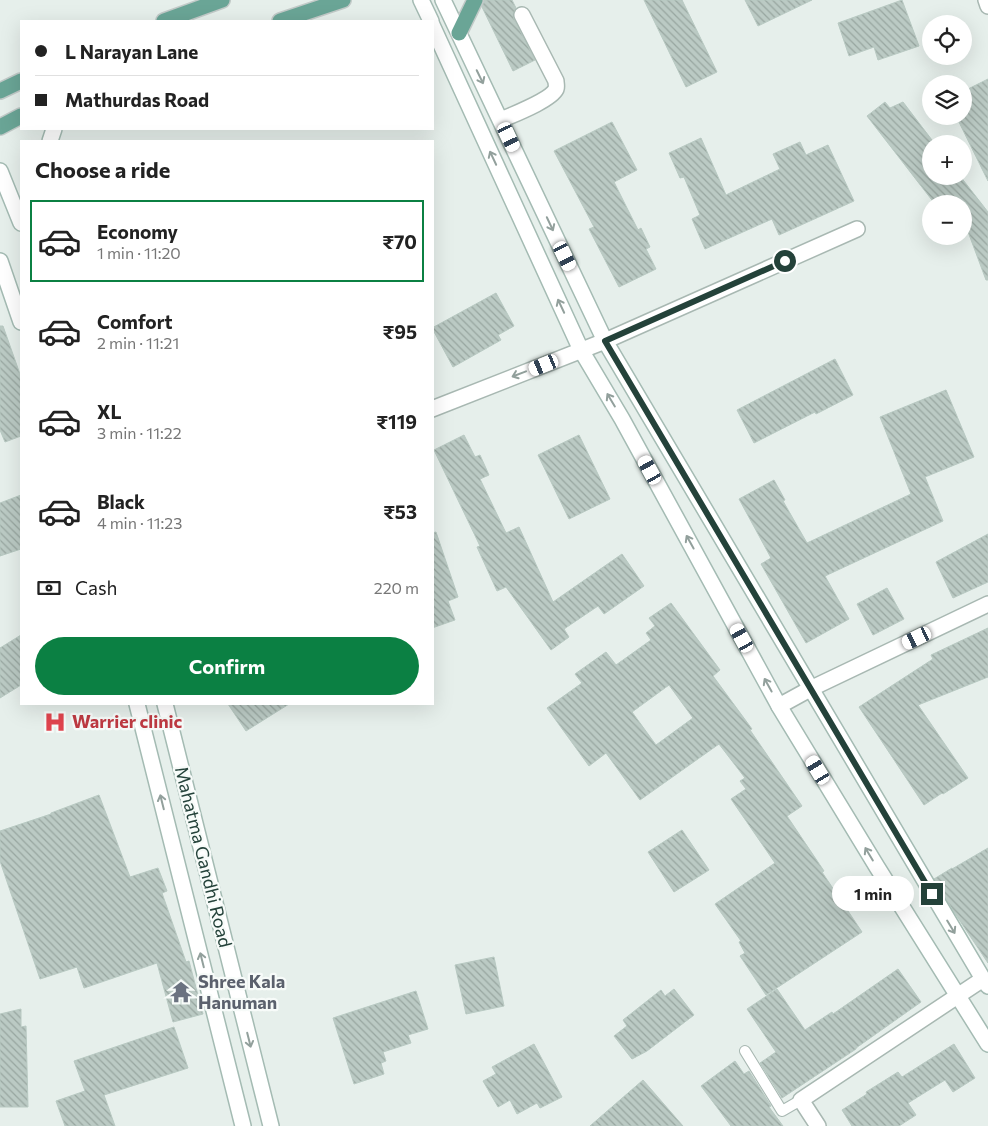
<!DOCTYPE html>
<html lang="en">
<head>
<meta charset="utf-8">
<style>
  body { margin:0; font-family:Commissioner,sans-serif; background:#f2f2f2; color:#222; height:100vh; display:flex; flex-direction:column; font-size:19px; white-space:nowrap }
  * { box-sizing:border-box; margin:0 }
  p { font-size:16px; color:#767676 }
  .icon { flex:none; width:28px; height:28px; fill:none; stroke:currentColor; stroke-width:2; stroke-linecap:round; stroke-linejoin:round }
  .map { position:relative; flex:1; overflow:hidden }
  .details { position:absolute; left:20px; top:140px; width:414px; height:565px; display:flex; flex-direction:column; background:#fff; border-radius:0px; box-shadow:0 5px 20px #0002 }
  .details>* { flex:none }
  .top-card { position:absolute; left:20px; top:20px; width:414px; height:110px; border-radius:0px; box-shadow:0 5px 20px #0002; display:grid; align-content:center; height:110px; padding:0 15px; background:#fff }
  .buttons { position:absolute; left:922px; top:15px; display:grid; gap:10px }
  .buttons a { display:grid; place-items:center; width:50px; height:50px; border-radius:50%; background:#fff; box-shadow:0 5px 20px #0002; font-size:25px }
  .end { position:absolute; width:22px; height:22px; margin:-11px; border:6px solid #24423a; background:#fff; box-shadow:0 0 0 2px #fff }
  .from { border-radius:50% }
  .bubble { position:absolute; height:35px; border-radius:18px; background:#fff; box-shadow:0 5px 20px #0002; font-size:16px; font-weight:700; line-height:35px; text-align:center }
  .car { position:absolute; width:15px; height:30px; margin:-15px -8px; border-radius:6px; box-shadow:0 0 4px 1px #0007; background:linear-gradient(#fff 24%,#345 0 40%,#fff 0 76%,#345 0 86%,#fff 0) }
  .top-card b { display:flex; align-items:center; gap:18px; height:48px; font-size:19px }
  .top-card b+b { border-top:1px solid #e0e0e0 }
  .top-card i { width:12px; height:12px; background:#222 }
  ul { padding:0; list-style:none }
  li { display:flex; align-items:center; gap:15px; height:82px; margin:0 10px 8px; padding:0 5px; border:2px solid transparent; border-radius:0px }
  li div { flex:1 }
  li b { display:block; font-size:19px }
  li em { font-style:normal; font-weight:700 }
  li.on { border-color:#0b8043 }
  li>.icon { width:45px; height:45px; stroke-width:1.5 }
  h2 { padding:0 15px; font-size:22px; line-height:60px }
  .pay { display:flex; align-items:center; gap:12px; height:55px; padding:0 15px; font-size:19px }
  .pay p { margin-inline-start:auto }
  .primary-button { display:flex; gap:10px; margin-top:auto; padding:10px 15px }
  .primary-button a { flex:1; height:58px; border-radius:30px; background:#0b8043; color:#fff; font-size:20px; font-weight:700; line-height:58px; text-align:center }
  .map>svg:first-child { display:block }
</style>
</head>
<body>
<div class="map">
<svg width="988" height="1126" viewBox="0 0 988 1126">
  <defs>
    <pattern id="building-back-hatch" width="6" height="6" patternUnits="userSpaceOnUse" patternTransform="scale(1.25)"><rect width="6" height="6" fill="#bbcac4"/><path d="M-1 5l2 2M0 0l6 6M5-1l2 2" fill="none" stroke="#98a6a0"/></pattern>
  </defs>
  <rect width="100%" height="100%" fill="#e6efeb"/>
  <g fill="url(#building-back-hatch)" stroke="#b8c9c2" fill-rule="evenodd">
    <polygon points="484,0 512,0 516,8 513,14 514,19 535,60 513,71 482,7"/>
    <polygon points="644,0 682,0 717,72 686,87"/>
    <polygon points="745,0 812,0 758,26"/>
    <polygon points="902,0 919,46 878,60 874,47 849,56 838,23"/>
    <polygon points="988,79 988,181 956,116 964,116 964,91"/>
    <polygon points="885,102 890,108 903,102 935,144 931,144 931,176 960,176 988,212 988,280 986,280 964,221 964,204 935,204 867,116"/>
    <polygon points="612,122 637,170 614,182 638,230 641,228 650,247 646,249 656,269 619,287 589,229 594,227 554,151"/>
    <polygon points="701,138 726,195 780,169 773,154 800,142 806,155 828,145 854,201 779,235 772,219 705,249 692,219 700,215 684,177 680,178 669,153"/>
    <polygon points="496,293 514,326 498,335 501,340 453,367 432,328"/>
    <polygon points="0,326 3,326 21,377 21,436 5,442 0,430"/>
    <polygon points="835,359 853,395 816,414 815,412 754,443 737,410"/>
    <polygon points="946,390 974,457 925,477 943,521 825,576 849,619 806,643 761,564 771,558 739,499 774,480 785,500 783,501 807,543 911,494 880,417"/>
    <polygon points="464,435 475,457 480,455 489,475 480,479 506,533 519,527 553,602 622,554 644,586 604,614 598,606 564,629 569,637 551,650 506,587 497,591 477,547 480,546 434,450"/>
    <polygon points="579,435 610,499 569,519 538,455"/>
    <polygon points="21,495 21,549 0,556 0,503"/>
    <polygon points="436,532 458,597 448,601 455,620 432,628 432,533"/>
    <polygon points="988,534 988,582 953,598 936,562"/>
    <polygon points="887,588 904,619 873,635 857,604"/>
    <path d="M 671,603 L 720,670 L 713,676 L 752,729 L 750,730 L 802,806 L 787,816 L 824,871 L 822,872 L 862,932 L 766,995 L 740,956 L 745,953 L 739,942 L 741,941 L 715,904 L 775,863 L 731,799 L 746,789 L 740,781 L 745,778 L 719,744 L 640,800 L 606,753 L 589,766 L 547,708 L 582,683 L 575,674 L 606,652 L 616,665 L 651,640 L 646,633 L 655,626 L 649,618 ZM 669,685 L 693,718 L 656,745 L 632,712 Z"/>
    <polygon points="988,628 988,677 918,705 968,778 943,794 942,793 924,805 859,707 933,659 931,655"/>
    <polygon points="21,635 21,685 0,698 0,648"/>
    <polygon points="228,704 289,704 246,731"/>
    <polygon points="99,795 130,877 158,868 167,891 162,893 186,962 189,961 203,1014 173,1022 157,963 84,988 77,967 40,979 0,861 0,831 51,814 51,813"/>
    <polygon points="682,830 709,870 674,892 648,852"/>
    <polygon points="988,848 988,963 952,909 934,879 952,868 952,869"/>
    <polygon points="494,957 504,1006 466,1014 455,965"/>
    <polygon points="898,969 921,1002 856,1048 856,1049 782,1098 760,1063 776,1052 747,1009 777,989 805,1030 832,1012 833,1014"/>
    <polygon points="674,989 694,1015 647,1051 632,1059 614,1036 627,1026 623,1020 661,990 665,996"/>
    <polygon points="416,991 428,1029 408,1035 411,1043 383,1052 386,1061 381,1063 384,1074 354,1084 333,1018"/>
    <polygon points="21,1009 21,1027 26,1026 28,1107 0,1107 0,1014"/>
    <polygon points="174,1027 188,1068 104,1095 115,1126 65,1126 56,1101 85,1091 74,1061"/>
    <polygon points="534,1044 562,1097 540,1108 537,1103 517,1114 510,1100 498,1107 483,1081 496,1074 492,1067"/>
    <polygon points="954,1044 975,1078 953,1092 945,1080 908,1103 916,1115 899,1126 852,1126 842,1110 867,1094 866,1092 898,1072 902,1077"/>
    <polygon points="735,1061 744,1074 749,1071 771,1106 769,1107 783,1126 731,1126 701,1086"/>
    <polygon points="643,1080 683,1126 590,1126"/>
  </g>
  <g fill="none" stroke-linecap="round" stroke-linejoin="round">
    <g stroke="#a8b8b2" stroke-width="12">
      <polyline id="lane" points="745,1051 782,1111 801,1100"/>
    </g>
    <g stroke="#a8b8b2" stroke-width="18">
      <g id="street">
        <polyline points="986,0 988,6"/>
        <path d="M 501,120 C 512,115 551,100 556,89 C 557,86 556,84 556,81 L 522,15"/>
        <polyline points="432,409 605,341 857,229"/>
        <polyline points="779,706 810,689 988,604"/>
        <polyline points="818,1126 801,1100 983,979"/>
      </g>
    </g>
    <g stroke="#a4bbb3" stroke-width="18">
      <g id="secondary">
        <polyline points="421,0 431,21"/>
        <polyline points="443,0 605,341 983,979 988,986"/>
        <polyline points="432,25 581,350 622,419 779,706 877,867 988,1044"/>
        <polyline points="50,141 54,129"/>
        <polyline points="0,171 21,223"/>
        <polyline points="0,261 21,322"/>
        <polyline points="137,704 243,1126"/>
        <polyline points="165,704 271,1126"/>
      </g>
    </g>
    <g stroke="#c2cac8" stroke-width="18">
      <g id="primary">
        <polyline points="164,21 222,0"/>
        <polyline points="280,21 343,0"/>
        <polyline points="459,33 475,0"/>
        <polyline points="0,91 21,81"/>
        <polyline points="0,127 21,116"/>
      </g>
    </g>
    <use href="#lane" stroke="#fff" stroke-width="10"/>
    <use href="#street" stroke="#fff" stroke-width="15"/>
    <use href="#secondary" stroke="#fff" stroke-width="15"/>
    <use href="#primary" stroke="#6aa596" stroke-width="15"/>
  </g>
  <defs><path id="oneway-shaft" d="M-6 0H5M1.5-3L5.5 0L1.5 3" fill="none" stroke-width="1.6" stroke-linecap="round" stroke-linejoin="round" transform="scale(1.25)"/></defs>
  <g stroke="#92a09c">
    <use href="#oneway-shaft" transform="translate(480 77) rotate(64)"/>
    <use href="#oneway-shaft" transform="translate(493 158) rotate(-115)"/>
    <use href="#oneway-shaft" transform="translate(550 224) rotate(65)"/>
    <use href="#oneway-shaft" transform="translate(561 306) rotate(-115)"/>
    <use href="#oneway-shaft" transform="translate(519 374) rotate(159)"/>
    <use href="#oneway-shaft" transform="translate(611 400) rotate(-121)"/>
    <use href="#oneway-shaft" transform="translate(690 542) rotate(-119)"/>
    <use href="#oneway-shaft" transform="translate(768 685) rotate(-119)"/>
    <use href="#oneway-shaft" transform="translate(162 802) rotate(-104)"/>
    <use href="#oneway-shaft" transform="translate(869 854) rotate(-121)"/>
    <use href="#oneway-shaft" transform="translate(951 927) rotate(59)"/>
    <use href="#oneway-shaft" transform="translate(202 960) rotate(-104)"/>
    <use href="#oneway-shaft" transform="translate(249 1040) rotate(76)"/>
  </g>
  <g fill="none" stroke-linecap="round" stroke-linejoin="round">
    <polyline stroke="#24423a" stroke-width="6" points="785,261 605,341 932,894"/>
  </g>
  <defs>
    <g id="hospital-bare" transform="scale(1.725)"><path d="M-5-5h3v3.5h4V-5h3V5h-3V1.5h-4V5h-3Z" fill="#e0444e" stroke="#f7fbf9" stroke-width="2.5" paint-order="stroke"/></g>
    <g id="temple-bare" transform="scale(1.725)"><path d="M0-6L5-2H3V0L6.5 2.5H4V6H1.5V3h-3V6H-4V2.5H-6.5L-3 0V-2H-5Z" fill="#6b7280" stroke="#f7fbf9" stroke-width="2.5" paint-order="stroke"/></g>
  </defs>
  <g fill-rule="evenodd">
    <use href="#hospital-bare" x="55" y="722"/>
    <use href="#temple-bare" x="181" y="992"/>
  </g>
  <g text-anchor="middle" stroke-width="4.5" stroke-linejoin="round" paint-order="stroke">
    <g font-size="18" font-weight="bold" fill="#be3a42" stroke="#f7fbf9" text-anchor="start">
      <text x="72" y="728">Warrier clinic</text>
    </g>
    <g font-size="18" fill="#24423a" stroke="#f7fbf9">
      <text transform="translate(203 857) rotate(76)" y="6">Mahatma Gandhi Road</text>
    </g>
    <g font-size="18" font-weight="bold" fill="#5b616d" stroke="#f7fbf9" text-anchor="start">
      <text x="198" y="988">Shree Kala<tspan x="198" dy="21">Hanuman</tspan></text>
    </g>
  </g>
</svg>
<div class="buttons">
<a><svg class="icon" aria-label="locate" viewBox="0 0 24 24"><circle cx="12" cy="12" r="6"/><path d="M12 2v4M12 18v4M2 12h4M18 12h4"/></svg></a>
<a><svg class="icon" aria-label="layers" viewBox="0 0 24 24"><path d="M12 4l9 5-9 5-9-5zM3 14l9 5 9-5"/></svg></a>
<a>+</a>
<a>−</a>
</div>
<i class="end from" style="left:785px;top:261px"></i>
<i class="end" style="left:932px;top:894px"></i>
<div class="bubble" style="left:832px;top:876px;width:82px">1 min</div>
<i class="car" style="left:509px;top:137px;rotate:155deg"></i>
<i class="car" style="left:565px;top:256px;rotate:154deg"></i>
<i class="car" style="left:544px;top:365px;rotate:248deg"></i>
<i class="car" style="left:650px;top:470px;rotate:331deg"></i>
<i class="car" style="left:742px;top:638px;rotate:331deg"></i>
<i class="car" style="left:917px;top:638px;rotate:244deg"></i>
<i class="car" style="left:818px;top:770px;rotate:329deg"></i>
<div class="top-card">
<b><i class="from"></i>L Narayan Lane</b>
<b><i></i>Mathurdas Road</b>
</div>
<section class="details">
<h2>Choose a ride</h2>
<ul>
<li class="on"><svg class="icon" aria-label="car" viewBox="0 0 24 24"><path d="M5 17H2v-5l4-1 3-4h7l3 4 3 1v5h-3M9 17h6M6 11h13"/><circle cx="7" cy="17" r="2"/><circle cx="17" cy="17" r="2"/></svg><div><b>Economy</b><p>1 min · 11:20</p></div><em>₹70</em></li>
<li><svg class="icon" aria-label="car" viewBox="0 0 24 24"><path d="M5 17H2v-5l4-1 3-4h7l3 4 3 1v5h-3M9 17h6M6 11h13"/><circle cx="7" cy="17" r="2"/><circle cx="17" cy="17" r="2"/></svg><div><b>Comfort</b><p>2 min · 11:21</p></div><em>₹95</em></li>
<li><svg class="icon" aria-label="car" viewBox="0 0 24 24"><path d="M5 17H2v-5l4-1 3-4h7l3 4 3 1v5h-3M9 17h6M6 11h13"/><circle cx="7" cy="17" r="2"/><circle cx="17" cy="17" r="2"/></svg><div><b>XL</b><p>3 min · 11:22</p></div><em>₹119</em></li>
<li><svg class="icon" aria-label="car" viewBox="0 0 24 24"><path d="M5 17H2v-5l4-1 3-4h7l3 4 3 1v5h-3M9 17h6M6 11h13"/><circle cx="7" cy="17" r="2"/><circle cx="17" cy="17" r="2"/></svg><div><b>Black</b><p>4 min · 11:23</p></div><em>₹53</em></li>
</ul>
<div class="pay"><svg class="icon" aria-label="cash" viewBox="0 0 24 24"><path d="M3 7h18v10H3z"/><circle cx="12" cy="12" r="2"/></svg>Cash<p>220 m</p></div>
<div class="primary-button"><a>Confirm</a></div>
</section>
</div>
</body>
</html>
